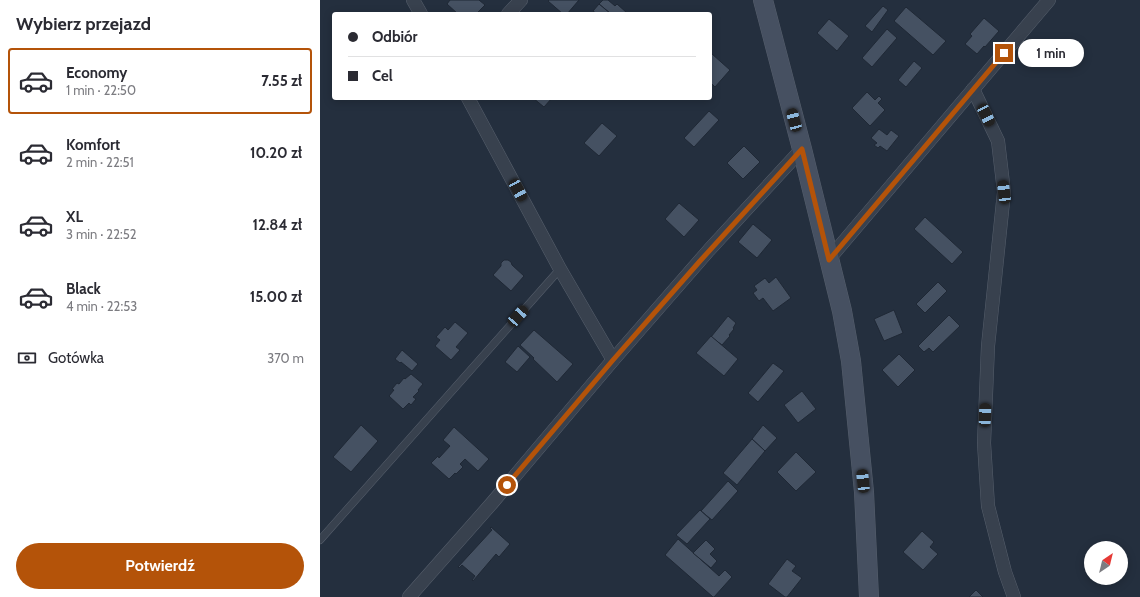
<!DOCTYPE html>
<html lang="pl">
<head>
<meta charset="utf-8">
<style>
  body { margin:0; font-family:Cabin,sans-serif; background:#f2f2f3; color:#2b2b33; height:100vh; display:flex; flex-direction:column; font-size:15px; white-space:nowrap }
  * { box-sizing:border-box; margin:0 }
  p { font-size:13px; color:#7c7c81 }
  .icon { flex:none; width:22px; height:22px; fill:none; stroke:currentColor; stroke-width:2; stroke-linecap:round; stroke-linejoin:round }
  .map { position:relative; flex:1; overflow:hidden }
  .sheet { display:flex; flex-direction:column; background:#fff; width:320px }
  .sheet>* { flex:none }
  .banner { position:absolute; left:12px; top:12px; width:380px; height:88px; border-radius:4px; box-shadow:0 2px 10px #0003; display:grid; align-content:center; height:88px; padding:0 16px; background:#fff }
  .needle { width:26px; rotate:35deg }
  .tools { position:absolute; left:764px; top:541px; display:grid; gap:8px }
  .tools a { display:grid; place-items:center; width:44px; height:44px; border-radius:50%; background:#fff; box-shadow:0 2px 10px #0003; font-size:20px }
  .end { position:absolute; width:18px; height:18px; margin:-9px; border:5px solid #b45309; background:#fff; box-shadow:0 0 0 2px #fff }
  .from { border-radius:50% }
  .bubble { position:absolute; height:28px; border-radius:14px; background:#fff; box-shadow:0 2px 10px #0003; font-size:13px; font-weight:800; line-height:28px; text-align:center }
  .car { position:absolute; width:12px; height:24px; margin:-12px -6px; border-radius:5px; box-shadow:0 0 3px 1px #0007; background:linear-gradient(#222 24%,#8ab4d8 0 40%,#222 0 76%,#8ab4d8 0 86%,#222 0) }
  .banner b { display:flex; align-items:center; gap:14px; height:38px; font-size:15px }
  .banner b+b { border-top:1px solid #e1e1e2 }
  .banner i { width:10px; height:10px; background:#2b2b33 }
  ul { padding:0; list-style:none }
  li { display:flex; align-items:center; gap:12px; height:66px; margin:0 8px 6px; padding:0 8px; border:2px solid transparent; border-radius:4px }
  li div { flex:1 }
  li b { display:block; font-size:15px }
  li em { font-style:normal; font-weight:800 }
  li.selected { border-color:#b45309 }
  li>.icon { width:36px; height:36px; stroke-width:1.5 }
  h2 { padding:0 16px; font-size:18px; line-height:48px }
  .pay { display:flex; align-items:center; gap:10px; height:44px; padding:0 16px; font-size:15px }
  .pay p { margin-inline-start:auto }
  .action { display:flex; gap:8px; margin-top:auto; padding:8px 16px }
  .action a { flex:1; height:46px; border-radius:24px; background:#b45309; color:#fff; font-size:16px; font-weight:800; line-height:46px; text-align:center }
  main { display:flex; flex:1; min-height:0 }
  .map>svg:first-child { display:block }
</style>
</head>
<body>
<main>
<section class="sheet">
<h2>Wybierz przejazd</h2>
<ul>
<li class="selected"><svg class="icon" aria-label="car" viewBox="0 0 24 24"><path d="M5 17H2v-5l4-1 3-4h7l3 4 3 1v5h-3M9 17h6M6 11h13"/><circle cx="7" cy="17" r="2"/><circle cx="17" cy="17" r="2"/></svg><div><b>Economy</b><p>1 min · 22:50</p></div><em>7.55 zł</em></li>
<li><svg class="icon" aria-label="car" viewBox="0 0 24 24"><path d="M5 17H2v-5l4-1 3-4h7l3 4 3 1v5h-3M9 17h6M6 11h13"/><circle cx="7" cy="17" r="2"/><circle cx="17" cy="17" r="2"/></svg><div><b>Komfort</b><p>2 min · 22:51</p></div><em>10.20 zł</em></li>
<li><svg class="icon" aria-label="car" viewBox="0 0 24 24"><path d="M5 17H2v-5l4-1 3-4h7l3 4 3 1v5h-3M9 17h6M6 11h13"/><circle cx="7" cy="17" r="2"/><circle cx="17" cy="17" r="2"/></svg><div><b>XL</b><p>3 min · 22:52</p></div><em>12.84 zł</em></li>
<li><svg class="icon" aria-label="car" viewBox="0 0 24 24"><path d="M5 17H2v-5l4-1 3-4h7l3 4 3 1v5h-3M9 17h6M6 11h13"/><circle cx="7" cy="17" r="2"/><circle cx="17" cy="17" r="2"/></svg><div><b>Black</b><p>4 min · 22:53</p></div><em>15.00 zł</em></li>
</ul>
<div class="pay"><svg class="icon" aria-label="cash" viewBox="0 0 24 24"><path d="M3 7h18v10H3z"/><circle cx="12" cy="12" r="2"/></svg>Gotówka<p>370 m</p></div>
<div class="action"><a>Potwierdź</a></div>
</section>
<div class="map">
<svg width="820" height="597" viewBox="0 0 820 597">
  <rect width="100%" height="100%" fill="#242f3e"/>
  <g fill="#455162" stroke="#1f2835">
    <polygon points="130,0 159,0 165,5 156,14 138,14 127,4"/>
    <polygon points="229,0 259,0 247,14 243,14 228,1"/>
    <polygon points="283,0 288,0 295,6 297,4 307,13 306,14 291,14 279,4"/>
    <polygon points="279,4 291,14 277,14 273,11"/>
    <polygon points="563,6 568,10 552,32 545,26"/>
    <polygon points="586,7 626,41 613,55 574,21"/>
    <polygon points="664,18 679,31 665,47 664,46 657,54 645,44 652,36 650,34"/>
    <polygon points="509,19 529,36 517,51 497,33"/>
    <polygon points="567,29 577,38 552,67 542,58"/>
    <polygon points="392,54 410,70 395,87 390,82 390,56"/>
    <polygon points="594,61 602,68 586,87 578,80"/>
    <polygon points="547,92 555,100 559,96 562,99 558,103 565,110 550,126 532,108"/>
    <polygon points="213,98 232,98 224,107"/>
    <polygon points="389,111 399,120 374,147 364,138"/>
    <polygon points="282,123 297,136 279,156 264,143"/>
    <polygon points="559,129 567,135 571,130 579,136 567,151 560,146 558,148 554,145 557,143 551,138"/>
    <polygon points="424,146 440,162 423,179 407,163"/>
    <polygon points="359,203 379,220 364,237 345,219"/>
    <polygon points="605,217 643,252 632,264 594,229"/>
    <polygon points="433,224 452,240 437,258 418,242"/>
    <polygon points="184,260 188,260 191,262 192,265 204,276 191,291 173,275 181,266 181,263"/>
    <polygon points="456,277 471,298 453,311 443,298 439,301 433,293 437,290 434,286 445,278 449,283"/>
    <polygon points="618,282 627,291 605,313 596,304"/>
    <polygon points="574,310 583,333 564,341 554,319"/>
    <polygon points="629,315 640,326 613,352 609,348 604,352 598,346"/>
    <polygon points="408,316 416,323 413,328 414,329 409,335 410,336 402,345 391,337"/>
    <polygon points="135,322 148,333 136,347 140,350 131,360 115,346 120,340 116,337 125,327 128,330"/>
    <polygon points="214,330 253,364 237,382 213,359 214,358 200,345"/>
    <polygon points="391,336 418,359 404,376 376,353"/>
    <polygon points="198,346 210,357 197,372 185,362"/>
    <polygon points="82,350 98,364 92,371 81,362 80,363 75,359"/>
    <polygon points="579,354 595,370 578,387 562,370"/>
    <polygon points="453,363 464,371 438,402 428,393"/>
    <polygon points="91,374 103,384 98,390 99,391 93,397 96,399 91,405 89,403 83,409 69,396 74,390 72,389 77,383 79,384 84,378 85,379"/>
    <polygon points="482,391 496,409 478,423 464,405"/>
    <polygon points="41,425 58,441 31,472 13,457"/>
    <polygon points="443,425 457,438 445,451 432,439"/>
    <polygon points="134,427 169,459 158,471 145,459 140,464 143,467 136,474 135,473 129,479 111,463 118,456 119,458 130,446 123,440"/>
    <polygon points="432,439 445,451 417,485 403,473"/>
    <polygon points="476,452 496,472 476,491 457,472"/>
    <polygon points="408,481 418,491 392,520 381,511"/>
    <polygon points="380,510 390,519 367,544 356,535"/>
    <polygon points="171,527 190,544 179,557 176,554 153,581 152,580 155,576 142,565 139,568 138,567 172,530 170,528"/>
    <polygon points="602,531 614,542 610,547 618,554 603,570 583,552"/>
    <polygon points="358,539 399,576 405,570 412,577 394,597 393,597 345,555"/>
    <polygon points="386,540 395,549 390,554 397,561 391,568 373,553"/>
    <polygon points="467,559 476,566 472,571 482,578 467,597 465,597 448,584"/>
    <polygon points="656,590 663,597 649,597"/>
  </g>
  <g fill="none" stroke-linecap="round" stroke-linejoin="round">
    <g stroke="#565f6c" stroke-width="8">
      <polyline id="lane" points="0,540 240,269"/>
    </g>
    <g stroke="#565f6c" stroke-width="14">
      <g id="street">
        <polyline points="93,0 101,14"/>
        <polyline points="188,14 201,0"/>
        <polyline points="653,89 678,141 684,192 668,346 664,443 668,506 685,572 694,597"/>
        <polyline points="148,98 240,269 293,360"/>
        <polyline points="509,259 729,0"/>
        <polyline points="89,597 172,503 293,360 389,250 482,149"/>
      </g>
    </g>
    <g stroke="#565f6c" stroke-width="20">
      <polyline id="secondary" points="443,0 482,149 522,311 531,361 544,492 549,597"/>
    </g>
    <use href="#lane" stroke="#38414e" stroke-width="7"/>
    <use href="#street" stroke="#38414e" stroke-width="13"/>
    <use href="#secondary" stroke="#465061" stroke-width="19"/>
  </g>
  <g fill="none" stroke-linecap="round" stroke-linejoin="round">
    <polyline stroke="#b45309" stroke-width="5" points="187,485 293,360 380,261 482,149 509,260 684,53"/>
  </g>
</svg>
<div class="tools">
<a><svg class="needle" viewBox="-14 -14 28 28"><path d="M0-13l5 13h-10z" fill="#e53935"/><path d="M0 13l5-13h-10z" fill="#7c7c81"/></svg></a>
</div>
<i class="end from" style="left:187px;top:485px"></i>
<i class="end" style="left:684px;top:53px"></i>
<div class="bubble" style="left:698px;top:39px;width:66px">1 min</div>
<i class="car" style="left:666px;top:115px;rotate:154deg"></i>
<i class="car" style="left:474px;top:120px;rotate:345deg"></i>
<i class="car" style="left:198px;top:190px;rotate:152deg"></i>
<i class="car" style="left:684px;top:192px;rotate:353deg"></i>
<i class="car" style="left:198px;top:316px;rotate:42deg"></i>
<i class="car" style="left:665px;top:415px;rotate:2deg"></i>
<i class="car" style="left:543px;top:481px;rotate:354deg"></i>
<div class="banner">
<b><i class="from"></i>Odbiór</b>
<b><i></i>Cel</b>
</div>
</div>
</main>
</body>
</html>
